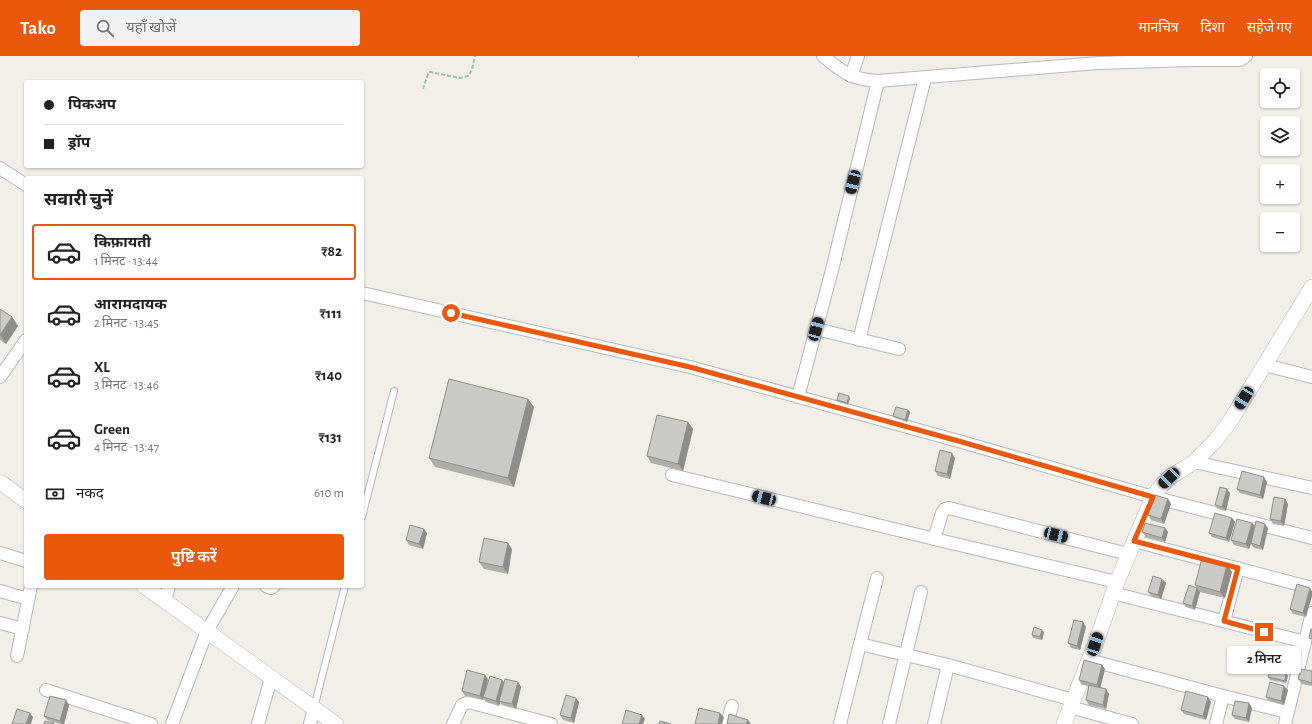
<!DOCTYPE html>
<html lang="hi">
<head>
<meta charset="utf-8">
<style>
  body { margin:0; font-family:"Alegreya Sans","Noto Sans Devanagari",sans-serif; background:#f2f2f2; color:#202124; height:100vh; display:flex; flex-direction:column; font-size:15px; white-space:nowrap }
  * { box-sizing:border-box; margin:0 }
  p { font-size:13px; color:#757577 }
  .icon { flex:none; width:22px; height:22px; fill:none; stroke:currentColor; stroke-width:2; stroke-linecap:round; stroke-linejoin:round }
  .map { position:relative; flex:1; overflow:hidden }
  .panel { position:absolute; left:24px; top:120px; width:340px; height:412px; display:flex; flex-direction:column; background:#fff; border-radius:4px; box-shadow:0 1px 3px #0004 }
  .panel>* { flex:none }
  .top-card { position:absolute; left:24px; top:24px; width:340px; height:88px; border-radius:4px; box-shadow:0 1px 3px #0004; display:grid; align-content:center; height:88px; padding:0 20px; background:#fff }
  .fabs { position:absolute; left:1260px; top:12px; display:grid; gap:8px }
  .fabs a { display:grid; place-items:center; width:40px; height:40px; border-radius:4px; background:#fff; box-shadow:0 1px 3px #0004; font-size:20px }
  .end { position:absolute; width:18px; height:18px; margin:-9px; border:5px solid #ea580c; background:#fff; box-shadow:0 0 0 2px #fff }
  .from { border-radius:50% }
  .bubble { position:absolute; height:28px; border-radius:4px; background:#fff; box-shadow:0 1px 3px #0004; font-size:13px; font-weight:600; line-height:28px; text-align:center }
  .car { position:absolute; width:12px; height:24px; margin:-12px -6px; border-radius:5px; box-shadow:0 0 3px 1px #0007; background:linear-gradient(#222 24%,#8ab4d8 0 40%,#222 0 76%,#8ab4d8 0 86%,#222 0) }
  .top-card b { display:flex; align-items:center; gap:14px; height:38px; font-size:15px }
  .top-card b+b { border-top:1px solid #e0e0e0 }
  .top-card i { width:10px; height:10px; background:#202124 }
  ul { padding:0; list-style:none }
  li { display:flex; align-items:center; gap:12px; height:56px; margin:0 8px 6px; padding:0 12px; border:2px solid transparent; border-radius:4px }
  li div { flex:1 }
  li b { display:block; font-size:15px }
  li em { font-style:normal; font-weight:600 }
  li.active { border-color:#ea580c }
  li>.icon { width:36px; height:36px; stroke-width:1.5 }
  h2 { padding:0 20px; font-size:18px; line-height:48px }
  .pay { display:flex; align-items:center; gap:10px; height:44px; padding:0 20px; font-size:15px }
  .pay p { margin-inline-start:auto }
  .primary-button { display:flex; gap:8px; margin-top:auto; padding:8px 20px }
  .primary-button a { flex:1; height:46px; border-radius:4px; background:#ea580c; color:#fff; font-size:16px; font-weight:600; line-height:46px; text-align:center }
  header { display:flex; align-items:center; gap:24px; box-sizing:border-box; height:56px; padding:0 20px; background:#ea580c; color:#fff }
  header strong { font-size:19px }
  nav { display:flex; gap:22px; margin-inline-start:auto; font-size:14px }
  .search { width:280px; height:36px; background:#f2f2f2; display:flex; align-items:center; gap:10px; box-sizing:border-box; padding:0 14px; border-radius:4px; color:#757577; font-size:15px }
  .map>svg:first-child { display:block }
</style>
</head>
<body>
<header>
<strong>Tako</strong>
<div class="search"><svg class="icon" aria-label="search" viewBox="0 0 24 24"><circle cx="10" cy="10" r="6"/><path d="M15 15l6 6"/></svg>यहाँ खोजें</div>
<nav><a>मानचित्र</a><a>दिशा</a><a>सहेजे गए</a></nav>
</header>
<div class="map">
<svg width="1312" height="668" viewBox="0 0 1312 668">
  <rect width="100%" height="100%" fill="#f1efe8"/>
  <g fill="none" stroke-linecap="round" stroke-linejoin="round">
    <g stroke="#b5b8bc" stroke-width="8">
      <g id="service">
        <polyline points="362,461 394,335"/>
        <polyline points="314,652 345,530"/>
      </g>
    </g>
    <g stroke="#b5b8bc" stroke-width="14">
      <g id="minor">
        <path d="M 823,0 C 844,17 850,23 878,25 L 1098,7 L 1191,4 L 1240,4 L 1246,0"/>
        <polyline points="851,20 858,0"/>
        <polyline points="0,112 26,129"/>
        <polyline points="362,237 690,311 962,386 1153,441 1312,482"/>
        <polyline points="816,273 899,293"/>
        <polyline points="859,284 925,22"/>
        <polyline points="1265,309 1312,321"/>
        <polyline points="0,321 26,284"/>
        <polyline points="798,341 832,214 878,25"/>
        <polyline points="1194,406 1312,432"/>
        <polyline points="672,419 947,486 1117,526"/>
        <polyline points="934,483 942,457 945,453 949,452 1128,498"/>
        <polyline points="1134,485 1312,532"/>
        <polyline points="0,497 26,505"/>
        <polyline points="266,530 271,532 274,530"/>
        <polyline points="0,535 28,543"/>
        <polyline points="1113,537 1305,586"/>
        <polyline points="165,545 169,530"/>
        <polyline points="1224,565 1238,512"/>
        <polyline points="0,567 23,573"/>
        <polyline points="860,588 877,522"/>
        <polyline points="17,600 31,530"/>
        <polyline points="1089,604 1223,640 1287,656"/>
        <polyline points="46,634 151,668"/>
        <polyline points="1070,651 1132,668"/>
        <polyline points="172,668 207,575 233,530"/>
        <polyline points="258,668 271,622"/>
        <polyline points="310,668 314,652"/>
        <polyline points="453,668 462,649 469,646 551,668"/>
        <polyline points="727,668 732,650"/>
        <polyline points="840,668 860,588 948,609 1073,644"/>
        <polyline points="889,668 921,536"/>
        <polyline points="934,668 948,609"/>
        <polyline points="1216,668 1223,640"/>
        <polyline points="1285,668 1312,557"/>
      </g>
    </g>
    <g stroke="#b5b8bc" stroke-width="16">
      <g id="tertiary">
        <polyline points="0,426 26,445"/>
        <polyline points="144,530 336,668"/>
        <polyline points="1064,668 1095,589 1117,526 1153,441 1160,431 1169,422 1194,406 1215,385 1231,364 1312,231"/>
      </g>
    </g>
    <g stroke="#9cc7a9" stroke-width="2" stroke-dasharray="4 2" stroke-linecap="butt">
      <polyline points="638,1 639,0"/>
      <polyline points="423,33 428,18 430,16 460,22 468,20 472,14 475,0"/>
    </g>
    <use href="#service" stroke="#fff" stroke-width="6"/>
    <use href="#minor" stroke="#fff" stroke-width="12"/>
    <use href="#tertiary" stroke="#fff" stroke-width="15"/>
  </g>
  <g fill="#afaea9">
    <polygon points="0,253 12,261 18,270 6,288 0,284"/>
    <polygon points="850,342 848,349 838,346 837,344"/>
    <polygon points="534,351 514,431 435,411 429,402"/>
    <polygon points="908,354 910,356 907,366 895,362 893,360"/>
    <polygon points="688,366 693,373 683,415 651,407 647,400"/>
    <polygon points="955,402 950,423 938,420 935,415"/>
    <polygon points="1267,426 1263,443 1240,437 1237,433"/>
    <polygon points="1230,437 1226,455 1218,453 1215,449"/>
    <polygon points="1168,443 1171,448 1164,468 1151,464 1148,459"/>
    <polygon points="1285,443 1288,448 1284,470 1273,468 1270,463"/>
    <polygon points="1232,462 1235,466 1229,486 1212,481 1209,477"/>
    <polygon points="1252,467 1255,470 1268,472 1263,494 1254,492 1251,488 1249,493 1234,489 1231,484"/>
    <polygon points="1165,472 1168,476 1165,486 1146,481 1142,476"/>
    <polygon points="427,477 423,493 409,489 406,484"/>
    <polygon points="512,493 508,518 484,513 479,506"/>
    <polygon points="1227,509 1232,516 1225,542 1200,536 1195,554 1186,551 1183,547 1197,532 1195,529"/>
    <polygon points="1162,523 1166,527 1161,543 1152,541 1148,536"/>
    <polygon points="1297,528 1306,561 1293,558 1290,553"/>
    <polygon points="1083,566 1086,571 1080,594 1071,592 1068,587"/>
    <polygon points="1044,576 1042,584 1033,582 1032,579"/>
    <polygon points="1102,609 1105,613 1100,632 1109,638 1106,653 1089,649 1086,644 1089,630 1082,629 1079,624"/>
    <polygon points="1312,615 1312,630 1302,628 1298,623"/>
    <polygon points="1286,618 1288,620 1286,627 1270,624 1268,621"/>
    <polygon points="488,623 485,636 502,624 504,627 518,626 521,631 516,653 502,649 500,646 499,650 486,646 483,642 483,644 465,640 462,635"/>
    <polygon points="1288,634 1284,649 1269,645 1266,641"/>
    <polygon points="66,644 69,649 64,668 60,668 47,664 44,660"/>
    <polygon points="579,646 574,667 563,664 560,659"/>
    <polygon points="1211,646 1206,664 1184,658 1181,654"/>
    <polygon points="1249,647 1252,652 1249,666 1235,663 1232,659"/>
  </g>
  <g fill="#8f8d8a">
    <polygon points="12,261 18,270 6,288 0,279"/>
    <polygon points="849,340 850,342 848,349 847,347"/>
    <polygon points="528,343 534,351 514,431 508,422"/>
    <polygon points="908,354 910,356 907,366 905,364"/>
    <polygon points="688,366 693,373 683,415 678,408"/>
    <polygon points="952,397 955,402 950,423 947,418"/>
    <polygon points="1264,421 1267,426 1263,443 1260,439"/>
    <polygon points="1227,433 1230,437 1226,455 1222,451"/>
    <polygon points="1168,443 1171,448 1164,468 1161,463"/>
    <polygon points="1285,443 1288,448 1284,470 1281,465"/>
    <polygon points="1232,462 1235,466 1229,486 1226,482"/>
    <polygon points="1252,467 1255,471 1249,493 1246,488"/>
    <polygon points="1265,468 1268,472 1263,494 1260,490"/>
    <polygon points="1165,472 1168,476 1165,486 1162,482"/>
    <polygon points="424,473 427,477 423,493 419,488"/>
    <polygon points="508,487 512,493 508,518 503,511"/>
    <polygon points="1227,509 1232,516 1225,542 1220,536"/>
    <polygon points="1162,523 1166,527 1161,543 1158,539"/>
    <polygon points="1197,532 1200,536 1195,554 1192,550"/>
    <polygon points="1310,532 1312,535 1312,540 1306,561 1303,557"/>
    <polygon points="1083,566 1086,571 1080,594 1077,590"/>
    <polygon points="1042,574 1044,576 1042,584 1040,581"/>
    <polygon points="1102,609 1105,613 1100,633 1097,629"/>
    <polygon points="1286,618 1288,620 1286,627 1285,625"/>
    <polygon points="485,619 488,623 483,644 480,640"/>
    <polygon points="502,624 505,628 499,650 496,645"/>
    <polygon points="518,626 521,631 516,653 512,648"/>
    <polygon points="1284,630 1288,634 1284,649 1281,645"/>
    <polygon points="1106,633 1109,638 1106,653 1103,649"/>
    <polygon points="1208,641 1211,646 1206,664 1203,660"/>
    <polygon points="576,642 579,646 574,667 571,662"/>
    <polygon points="66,644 69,649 64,668 63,668 60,665"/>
    <polygon points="1249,647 1252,652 1249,666 1246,662"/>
    <polygon points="30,657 33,661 31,668 26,668"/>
    <polygon points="720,657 724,661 722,668 718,668"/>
    <polygon points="642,659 645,663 643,668 639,668"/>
    <polygon points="748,664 751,668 746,668"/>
  </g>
  <g fill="#cccac5" stroke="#8f8d8a">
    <polygon points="0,253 12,261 0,279"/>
    <polygon points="449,323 528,343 508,422 429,402"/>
    <polygon points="839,337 849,340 847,347 837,344"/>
    <polygon points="896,351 908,354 905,364 893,360"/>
    <polygon points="657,359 688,366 678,408 647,400"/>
    <polygon points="940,394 952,397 947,418 935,415"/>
    <polygon points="1242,415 1264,421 1260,439 1237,433"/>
    <polygon points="1220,431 1227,433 1222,451 1215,449"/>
    <polygon points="1155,439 1168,443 1161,463 1148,459"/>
    <polygon points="1274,441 1285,443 1281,465 1270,463"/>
    <polygon points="1215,457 1232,462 1226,482 1209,477"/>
    <polygon points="1237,463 1252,467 1246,488 1231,484"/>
    <polygon points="1256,465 1265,468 1260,490 1251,487"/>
    <polygon points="1145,467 1165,472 1162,482 1142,476"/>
    <polygon points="410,469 424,473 419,488 406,484"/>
    <polygon points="484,482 508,487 503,511 479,506"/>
    <polygon points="1202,502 1227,509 1220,536 1195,529"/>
    <polygon points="1153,520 1162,523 1158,539 1148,536"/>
    <polygon points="1297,528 1310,532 1303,557 1290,553"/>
    <polygon points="1189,529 1197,532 1192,550 1183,547"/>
    <polygon points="1074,564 1083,566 1077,590 1068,587"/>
    <polygon points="1034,571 1042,574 1040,581 1032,579"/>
    <polygon points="1311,573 1312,573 1312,583 1309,582"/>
    <polygon points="1084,604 1102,609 1097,629 1079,624"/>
    <polygon points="1301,613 1312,615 1312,627 1298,623"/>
    <polygon points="467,614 485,619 480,640 462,635"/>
    <polygon points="1270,614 1286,618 1285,625 1268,621"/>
    <polygon points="490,620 502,624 496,645 483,641"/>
    <polygon points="505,623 518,626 512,648 499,645"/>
    <polygon points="1270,626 1284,630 1281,645 1266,641"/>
    <polygon points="1089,629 1106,633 1103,649 1086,644"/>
    <polygon points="1186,635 1208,641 1203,660 1181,654"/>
    <polygon points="566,639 576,642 571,662 560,659"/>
    <polygon points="50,640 66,644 60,665 44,660"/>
    <polygon points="1235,645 1249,647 1246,662 1232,659"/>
    <polygon points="699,652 720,657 718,668 695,668"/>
    <polygon points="17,653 30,657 26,668 12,668"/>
    <polygon points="626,654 642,659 639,668 622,668"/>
    <polygon points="729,658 748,664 746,668 727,668"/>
    <polygon points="45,665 54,667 53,668 44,668"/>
    <polygon points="660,665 671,668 659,668"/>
  </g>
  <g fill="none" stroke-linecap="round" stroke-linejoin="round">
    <polyline stroke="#ea580c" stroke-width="5" points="451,257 690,311 962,386 1153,441 1134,485 1238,512 1224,565 1264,576"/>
  </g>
</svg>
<div class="fabs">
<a><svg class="icon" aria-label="locate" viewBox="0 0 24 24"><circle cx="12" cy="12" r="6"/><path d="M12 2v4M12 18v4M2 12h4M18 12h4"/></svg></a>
<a><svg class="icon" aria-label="layers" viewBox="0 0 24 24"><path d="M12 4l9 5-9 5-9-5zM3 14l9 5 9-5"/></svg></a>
<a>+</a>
<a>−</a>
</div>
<i class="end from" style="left:451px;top:257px"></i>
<i class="end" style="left:1264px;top:576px"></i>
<div class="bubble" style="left:1227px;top:590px;width:74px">2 मिनट</div>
<i class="car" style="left:853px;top:126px;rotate:194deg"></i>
<i class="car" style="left:816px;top:273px;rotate:15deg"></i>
<i class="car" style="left:1244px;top:342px;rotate:212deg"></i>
<i class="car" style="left:1169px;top:422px;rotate:226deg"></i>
<i class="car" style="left:764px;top:442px;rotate:284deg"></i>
<i class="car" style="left:1056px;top:479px;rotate:104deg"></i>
<i class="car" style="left:1095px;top:588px;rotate:18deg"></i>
<div class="top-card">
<b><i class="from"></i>पिकअप</b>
<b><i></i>ड्रॉप</b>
</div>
<section class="panel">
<h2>सवारी चुनें</h2>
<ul>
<li class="active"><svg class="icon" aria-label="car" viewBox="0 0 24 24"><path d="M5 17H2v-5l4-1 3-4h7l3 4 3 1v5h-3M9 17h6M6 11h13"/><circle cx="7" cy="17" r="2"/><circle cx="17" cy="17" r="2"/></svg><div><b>किफ़ायती</b><p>1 मिनट · 13:44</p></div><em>₹82</em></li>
<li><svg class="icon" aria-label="car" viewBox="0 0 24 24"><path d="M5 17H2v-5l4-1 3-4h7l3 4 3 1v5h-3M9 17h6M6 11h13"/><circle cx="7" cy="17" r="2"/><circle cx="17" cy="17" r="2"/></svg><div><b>आरामदायक</b><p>2 मिनट · 13:45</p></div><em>₹111</em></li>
<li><svg class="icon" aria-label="car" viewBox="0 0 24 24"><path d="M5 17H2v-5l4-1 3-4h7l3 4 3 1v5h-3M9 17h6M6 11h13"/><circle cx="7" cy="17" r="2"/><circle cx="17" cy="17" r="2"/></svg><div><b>XL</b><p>3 मिनट · 13:46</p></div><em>₹140</em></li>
<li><svg class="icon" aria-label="car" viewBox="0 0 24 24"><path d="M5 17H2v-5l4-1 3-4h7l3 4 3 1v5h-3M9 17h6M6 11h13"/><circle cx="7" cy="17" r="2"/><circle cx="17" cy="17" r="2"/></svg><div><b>Green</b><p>4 मिनट · 13:47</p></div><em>₹131</em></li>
</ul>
<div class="pay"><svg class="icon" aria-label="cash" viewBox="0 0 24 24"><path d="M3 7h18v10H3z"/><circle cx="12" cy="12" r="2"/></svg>नकद<p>610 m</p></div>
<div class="primary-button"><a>पुष्टि करें</a></div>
</section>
</div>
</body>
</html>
